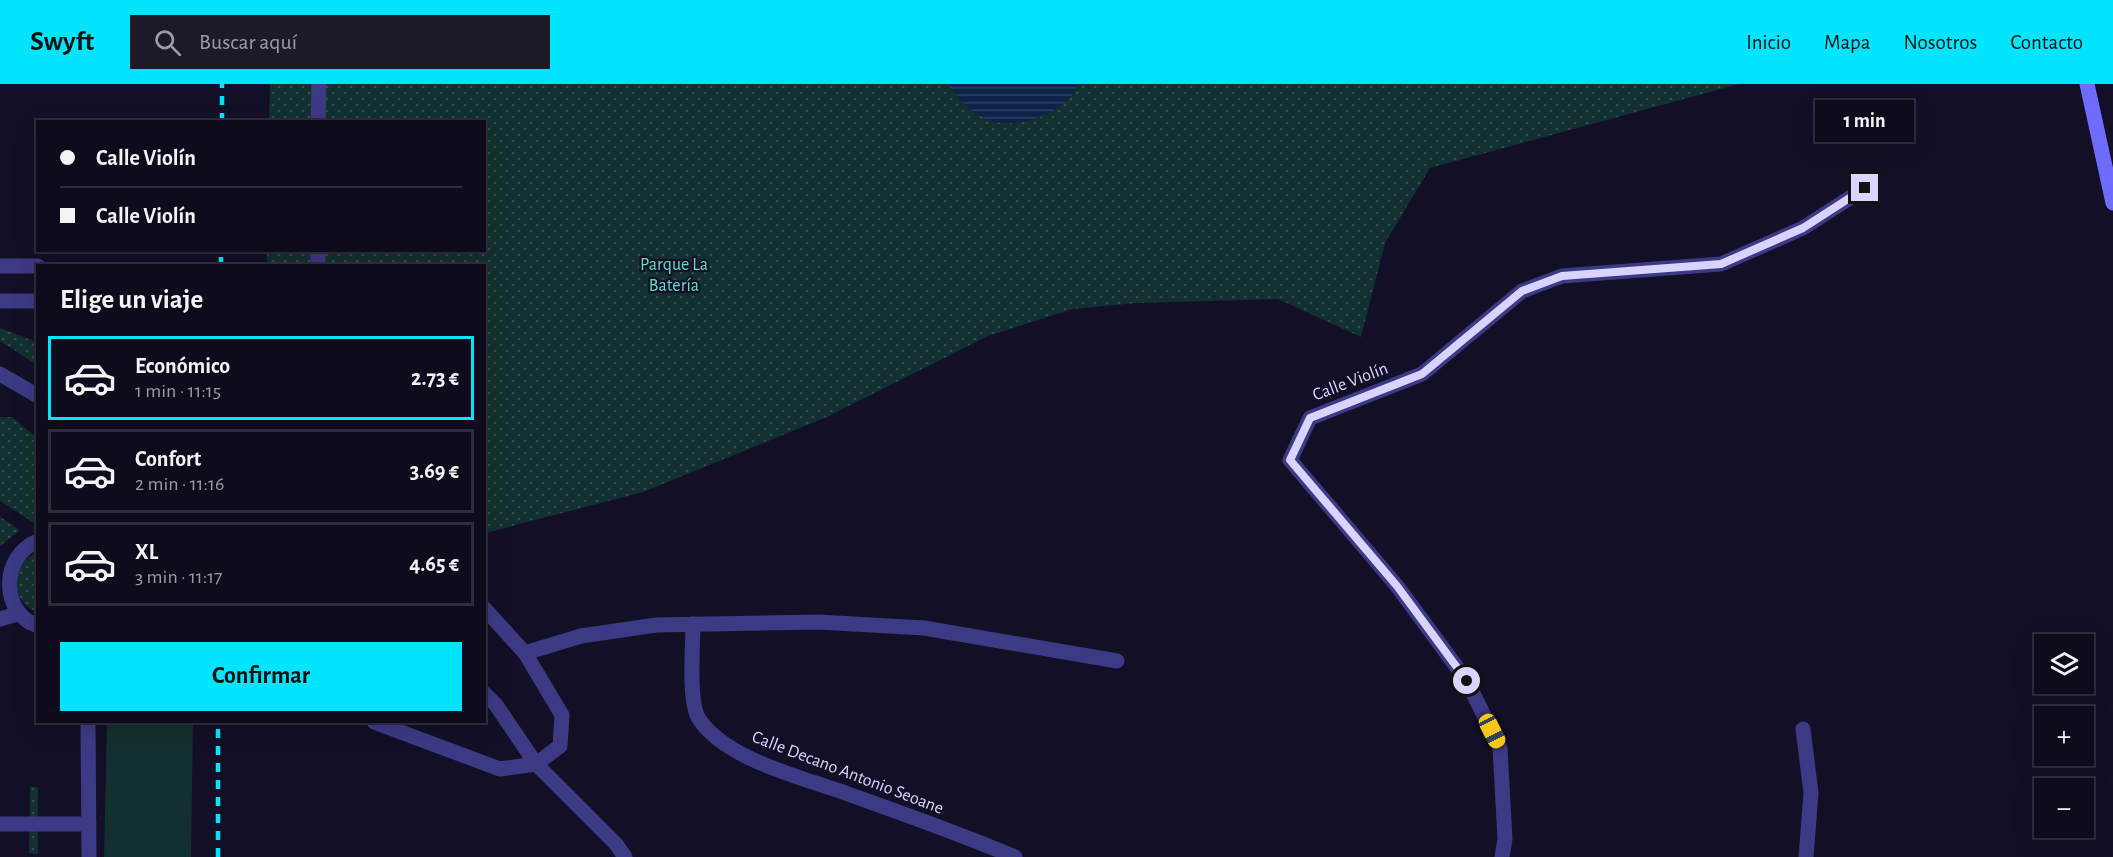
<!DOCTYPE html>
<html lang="es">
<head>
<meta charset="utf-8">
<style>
  body { margin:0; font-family:"Alegreya Sans",sans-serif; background:#1c1929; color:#f1f3f6; height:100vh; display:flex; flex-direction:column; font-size:22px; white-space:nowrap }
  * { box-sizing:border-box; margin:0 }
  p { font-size:20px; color:#9b9ba3 }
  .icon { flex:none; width:33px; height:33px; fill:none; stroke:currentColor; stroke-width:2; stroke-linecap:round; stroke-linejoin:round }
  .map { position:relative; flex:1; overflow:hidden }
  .panel { position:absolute; left:36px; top:180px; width:450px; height:459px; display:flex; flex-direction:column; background:#0e0b1c; border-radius:0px; box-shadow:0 6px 24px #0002,0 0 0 2px #2e2b3b }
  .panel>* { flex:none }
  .guide { position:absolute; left:36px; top:36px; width:450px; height:132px; border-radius:0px; box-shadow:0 6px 24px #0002,0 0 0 2px #2e2b3b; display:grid; align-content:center; height:132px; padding:0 24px; background:#0e0b1c }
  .buttons { position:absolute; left:2034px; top:550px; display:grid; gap:12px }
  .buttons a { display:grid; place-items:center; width:60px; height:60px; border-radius:0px; background:#0e0b1c; box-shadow:0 6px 24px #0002,0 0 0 2px #2e2b3b; font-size:30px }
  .end { position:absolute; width:27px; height:27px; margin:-14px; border:8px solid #d9d4ff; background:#111; box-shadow:0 0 0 3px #111 }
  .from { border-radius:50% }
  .bubble { position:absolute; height:42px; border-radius:0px; background:#0e0b1c; box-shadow:0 6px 24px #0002,0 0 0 2px #2e2b3b; font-size:20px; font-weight:700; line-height:42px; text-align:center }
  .car { position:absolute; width:18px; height:36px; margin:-18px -9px; border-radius:8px; box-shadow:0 0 4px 2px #0007; background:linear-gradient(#f5c518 24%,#345 0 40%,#f5c518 0 76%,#345 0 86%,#f5c518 0) }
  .guide b { display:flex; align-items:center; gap:21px; height:57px; font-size:22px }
  .guide b+b { border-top:2px solid #2e2b3b }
  .guide i { width:15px; height:15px; background:#f1f3f6 }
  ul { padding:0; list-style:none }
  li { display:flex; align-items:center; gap:18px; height:84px; margin:0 12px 9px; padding:0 12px; border:3px solid #2e2b3b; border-radius:0px }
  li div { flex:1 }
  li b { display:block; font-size:22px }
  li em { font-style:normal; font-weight:700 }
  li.selected { border-color:#00e5ff }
  li>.icon { width:54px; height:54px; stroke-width:1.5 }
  h2 { padding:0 24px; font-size:27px; line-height:72px }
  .cta { display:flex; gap:12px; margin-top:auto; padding:12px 24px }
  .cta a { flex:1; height:69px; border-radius:0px; background:#00e5ff; color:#111; font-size:24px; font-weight:700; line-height:69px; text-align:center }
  header { display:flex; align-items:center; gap:36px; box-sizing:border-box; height:84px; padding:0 30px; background:#00e5ff; color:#111 }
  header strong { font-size:28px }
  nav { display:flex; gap:33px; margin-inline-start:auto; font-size:21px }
  .search { width:420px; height:54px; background:#1c1929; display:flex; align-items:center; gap:15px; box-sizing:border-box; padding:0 21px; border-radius:0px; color:#9b9ba3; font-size:22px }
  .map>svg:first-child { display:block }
</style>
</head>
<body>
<header>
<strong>Swyft</strong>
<div class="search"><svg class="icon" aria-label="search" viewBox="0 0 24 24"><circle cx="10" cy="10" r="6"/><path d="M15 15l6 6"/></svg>Buscar aquí</div>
<nav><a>Inicio</a><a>Mapa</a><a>Nosotros</a><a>Contacto</a></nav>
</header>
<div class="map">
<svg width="2113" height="773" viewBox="0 0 2113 773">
  <defs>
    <pattern id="park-dots" width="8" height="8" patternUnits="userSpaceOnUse" patternTransform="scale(1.5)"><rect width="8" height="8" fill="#12302f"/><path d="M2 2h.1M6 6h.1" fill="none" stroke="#344d4e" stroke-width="1.8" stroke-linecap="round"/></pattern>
    <pattern id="water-rules" width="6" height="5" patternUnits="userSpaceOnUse" patternTransform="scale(1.5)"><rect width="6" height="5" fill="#0c2248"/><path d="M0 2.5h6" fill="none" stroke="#2f4163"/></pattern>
  </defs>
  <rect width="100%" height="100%" fill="#130f26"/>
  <polygon fill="#12302f" points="107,638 193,638 191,773 104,773"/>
  <g fill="url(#park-dots)">
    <polygon points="270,0 1739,0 1430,84 1385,159 1361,253 1278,215 1136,219 1073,225 988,252 827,333 643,408 485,449 484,182 267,182 267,167 484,166 484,38 269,37"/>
    <polygon points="0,244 37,258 37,281 0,257"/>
    <polygon points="0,333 12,333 37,354 37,439 34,439 0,417"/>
    <polygon points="0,433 20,446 0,462"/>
    <path d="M 37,468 L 37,528 C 8,516 10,481 37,468 Z"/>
    <polygon points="30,703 38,703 38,770 29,769"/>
  </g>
  <path fill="url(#water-rules)" d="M 949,0 L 1078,0 C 1068,30 1013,48 986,35 C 970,28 957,14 949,0 Z"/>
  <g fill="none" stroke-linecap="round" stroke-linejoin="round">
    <g stroke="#3d3a85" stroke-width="15">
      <polyline points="318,38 319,0"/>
      <polyline points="318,182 318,166"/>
      <polyline points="484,524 525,569"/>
      <polyline points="0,535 17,530"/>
    </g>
    <polyline stroke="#3d3a85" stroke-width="15" points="0,740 89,740"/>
    <g stroke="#3d3a85" stroke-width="15">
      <polyline points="0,182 38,182"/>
      <polyline points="0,217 38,217"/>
      <polyline points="0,290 38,312"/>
      <path d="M 38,457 C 0,472 0,529 38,542"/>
      <path d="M 693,540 C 693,562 688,618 699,635 C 726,676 804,694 848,710 C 904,730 961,750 1015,773"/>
      <polyline points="484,609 496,621 536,680 616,760 625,773"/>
      <polyline points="88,638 89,773"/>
      <polyline points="374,638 500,685 536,680 560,662 562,631 525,569 581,552 656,541 819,538 924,544 1117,577"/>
      <polyline points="1803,645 1811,709 1806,773"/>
      <polyline points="1502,773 1505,755 1500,664 1467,597 1397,502 1290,376 1310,334 1422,290 1522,207 1562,192 1721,180 1803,144 1865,104"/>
    </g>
    <polyline stroke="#6f6bff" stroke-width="15" points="2087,0 2113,119"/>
    <g stroke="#00e5ff" stroke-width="4.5" stroke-dasharray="9 8" stroke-linecap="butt">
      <polyline points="222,38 222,0"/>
      <polyline points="221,182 221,166"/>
      <polyline points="218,773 218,638"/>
    </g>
  </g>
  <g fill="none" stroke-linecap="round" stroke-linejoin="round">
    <polyline stroke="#d9d4ff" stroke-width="8" points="1467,597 1397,502 1290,376 1310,334 1422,290 1522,207 1562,192 1721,180 1803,144 1865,104"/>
  </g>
  <g text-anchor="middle" stroke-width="4.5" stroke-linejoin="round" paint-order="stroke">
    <g font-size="18" fill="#5fe0c0" stroke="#130f26">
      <text x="674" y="186">Parque La<tspan x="674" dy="21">Batería</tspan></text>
    </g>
    <g font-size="18" fill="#d9d4ff" stroke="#130f26">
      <text transform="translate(1350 297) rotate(-21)" y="6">Calle Violín</text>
      <text transform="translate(848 688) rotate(21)" y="6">Calle Decano Antonio Seoane</text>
    </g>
  </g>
</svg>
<div class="buttons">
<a><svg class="icon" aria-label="layers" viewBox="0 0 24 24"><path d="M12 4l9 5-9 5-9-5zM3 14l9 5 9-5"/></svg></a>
<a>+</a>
<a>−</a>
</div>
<i class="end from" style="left:1467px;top:597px"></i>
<i class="end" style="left:1865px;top:104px"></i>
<div class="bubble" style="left:1815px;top:16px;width:99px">1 min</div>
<i class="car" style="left:1492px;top:647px;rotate:153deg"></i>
<div class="guide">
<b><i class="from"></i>Calle Violín</b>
<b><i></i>Calle Violín</b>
</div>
<section class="panel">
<h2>Elige un viaje</h2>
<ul>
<li class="selected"><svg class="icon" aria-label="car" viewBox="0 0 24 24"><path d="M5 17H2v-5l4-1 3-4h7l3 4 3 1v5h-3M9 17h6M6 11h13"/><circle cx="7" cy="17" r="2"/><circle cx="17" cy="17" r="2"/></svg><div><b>Económico</b><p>1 min · 11:15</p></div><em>2.73 €</em></li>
<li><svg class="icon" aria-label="car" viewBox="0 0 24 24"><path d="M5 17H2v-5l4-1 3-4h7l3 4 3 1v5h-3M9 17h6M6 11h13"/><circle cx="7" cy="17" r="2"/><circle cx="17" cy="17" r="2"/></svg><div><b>Confort</b><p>2 min · 11:16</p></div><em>3.69 €</em></li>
<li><svg class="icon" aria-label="car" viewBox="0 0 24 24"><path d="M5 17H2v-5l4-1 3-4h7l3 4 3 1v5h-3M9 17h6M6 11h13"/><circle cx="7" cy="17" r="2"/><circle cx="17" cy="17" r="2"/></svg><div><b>XL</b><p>3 min · 11:17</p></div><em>4.65 €</em></li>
</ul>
<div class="cta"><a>Confirmar</a></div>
</section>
</div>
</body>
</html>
